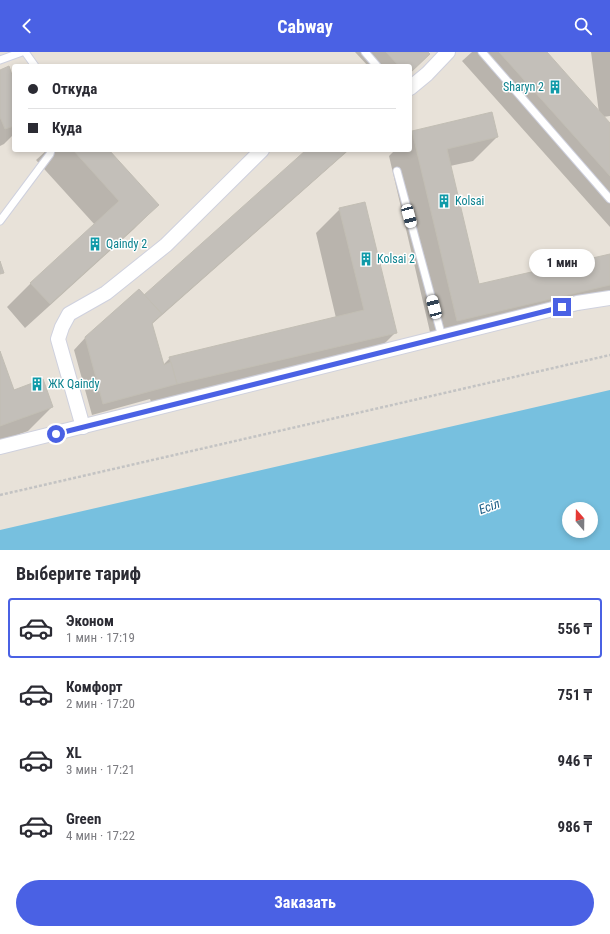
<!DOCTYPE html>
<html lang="ru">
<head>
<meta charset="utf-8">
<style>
  body { margin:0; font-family:"Roboto Condensed",sans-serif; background:#f7f7f7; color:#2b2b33; height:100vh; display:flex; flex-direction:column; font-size:15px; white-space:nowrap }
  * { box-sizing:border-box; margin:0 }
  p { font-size:13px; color:#7c7c81 }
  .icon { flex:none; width:22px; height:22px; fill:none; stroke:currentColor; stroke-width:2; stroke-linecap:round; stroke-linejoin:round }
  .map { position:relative; height:498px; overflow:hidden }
  .details { display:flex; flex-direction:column; background:#fff; flex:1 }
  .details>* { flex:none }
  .banner { position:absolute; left:12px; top:12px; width:400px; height:88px; border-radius:4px; box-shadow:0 2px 6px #0003; display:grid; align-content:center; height:88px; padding:0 16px; background:#fff }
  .needle { width:26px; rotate:340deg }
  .tools { position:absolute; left:562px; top:450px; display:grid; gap:8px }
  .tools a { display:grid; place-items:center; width:36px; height:36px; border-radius:50%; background:#fff; box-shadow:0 2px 6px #0003; font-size:20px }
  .end { position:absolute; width:18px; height:18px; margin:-9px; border:5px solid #4a61e4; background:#fff; box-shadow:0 0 0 2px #fff }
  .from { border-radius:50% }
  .bubble { position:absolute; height:28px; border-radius:14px; background:#fff; box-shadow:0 2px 6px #0003; font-size:13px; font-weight:700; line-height:28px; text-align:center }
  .car { position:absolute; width:12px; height:24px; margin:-12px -6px; border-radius:5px; box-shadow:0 0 3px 1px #0007; background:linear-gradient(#fff 24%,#345 0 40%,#fff 0 76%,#345 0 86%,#fff 0) }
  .banner b { display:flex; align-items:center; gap:14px; height:38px; font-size:15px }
  .banner b+b { border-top:1px solid #e1e1e2 }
  .banner i { width:10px; height:10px; background:#2b2b33 }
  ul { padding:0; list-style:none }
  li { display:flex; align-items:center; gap:12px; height:60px; margin:0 8px 6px; padding:0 8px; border:2px solid transparent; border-radius:4px }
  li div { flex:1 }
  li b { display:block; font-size:15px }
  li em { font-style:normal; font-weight:700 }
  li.on { border-color:#4a61e4 }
  li>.icon { width:36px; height:36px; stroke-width:1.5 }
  h2 { padding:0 16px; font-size:18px; line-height:48px }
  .button { display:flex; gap:8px; margin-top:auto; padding:8px 16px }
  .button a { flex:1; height:46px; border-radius:24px; background:#4a61e4; color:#fff; font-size:16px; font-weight:700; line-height:46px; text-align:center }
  header { display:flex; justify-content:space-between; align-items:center; height:52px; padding:0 16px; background:#4a61e4; color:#fff; font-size:18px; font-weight:700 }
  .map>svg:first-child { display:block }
</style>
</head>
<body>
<header><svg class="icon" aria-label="back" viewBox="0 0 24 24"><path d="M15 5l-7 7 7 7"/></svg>Cabway<svg class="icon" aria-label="search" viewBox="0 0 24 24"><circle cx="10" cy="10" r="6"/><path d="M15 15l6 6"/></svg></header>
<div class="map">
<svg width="610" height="498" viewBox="0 0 610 498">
  <rect width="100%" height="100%" fill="#e8e2d9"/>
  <path fill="#77c0df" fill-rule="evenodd" d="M 610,338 L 610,498 L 0,498 L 0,478 ZM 569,457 L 591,457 L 591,479 L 569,479 Z"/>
  <g fill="#0003">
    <polygon points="355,0 427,0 429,2 410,21 410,14 368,14"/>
    <polygon points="472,0 545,0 599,61 591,0 610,0 610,64 603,65 610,72 610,175 462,9"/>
    <polygon points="0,19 14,32 14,82 4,92 0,94"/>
    <polygon points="413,80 497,85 473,109 450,114 478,234 610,203 610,239 594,255 433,293 389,104 395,98 410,98 410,83"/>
    <polygon points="47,98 108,98 158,153 134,177 25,276 7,255 31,231 95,173 36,108"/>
    <polygon points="308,98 349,98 152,272 163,313 170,306 336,266 316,181 340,157 396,280 372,304 153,355 150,347 92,363 74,298 85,286 144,244"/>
    <polygon points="0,302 14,339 52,355 28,379 0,389"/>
  </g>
  <g fill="#c3bfb9" stroke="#c2beb4">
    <polygon points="386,0 428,0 430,2 410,21 410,14 399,14"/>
    <polygon points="499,0 547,0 610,71 610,124"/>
    <polygon points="9,14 14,29 14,74 5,77 0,65 0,18"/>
    <polygon points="492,60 498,85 447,97 479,232 610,202 610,233 457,269 412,79"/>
    <polygon points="73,98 109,98 159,153 50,252 30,231 119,149"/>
    <polygon points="306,98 348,98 162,262 144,243"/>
    <polygon points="365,150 397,281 177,332 169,305 364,258 339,156"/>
    <polygon points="0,209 4,221 0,222"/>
    <polygon points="139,237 162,262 152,271 164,313 171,310 177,332 103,352 85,285"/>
    <polygon points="0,299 14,338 43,327 53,355 0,374"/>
  </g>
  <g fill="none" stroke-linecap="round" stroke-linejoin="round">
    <g stroke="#cfd1de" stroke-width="9">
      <g id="lane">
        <polyline points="25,0 35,14"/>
        <polyline points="365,0 377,14"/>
        <polyline points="482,0 610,147"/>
        <polyline points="0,8 22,0"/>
        <polyline points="397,119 442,285"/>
        <polyline points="0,169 50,102 51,98"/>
      </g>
    </g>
    <g stroke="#cfd1de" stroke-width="16">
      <g id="street">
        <polyline points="410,36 427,22 448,0"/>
        <polyline points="83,375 58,287 62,275 69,262 106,241 166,193 262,98"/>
        <polyline points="0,395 577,251 610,246"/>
      </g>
    </g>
    <polyline stroke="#c3c3c3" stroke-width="2.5" stroke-dasharray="3 2" stroke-linecap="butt" points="0,443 610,303"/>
    <use href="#lane" stroke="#fff" stroke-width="7"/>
    <use href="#street" stroke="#fff" stroke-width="14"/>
  </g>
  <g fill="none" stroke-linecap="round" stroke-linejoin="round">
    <polyline stroke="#4a61e4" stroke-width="5" points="56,382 562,255"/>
  </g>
  <defs>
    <g id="building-bare" transform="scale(1.08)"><path d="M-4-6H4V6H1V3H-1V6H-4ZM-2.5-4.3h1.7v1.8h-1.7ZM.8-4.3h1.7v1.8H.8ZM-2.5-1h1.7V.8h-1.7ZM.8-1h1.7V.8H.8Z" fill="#0f9aa8" stroke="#fff" stroke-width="2.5" paint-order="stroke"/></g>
  </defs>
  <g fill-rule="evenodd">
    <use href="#building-bare" x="555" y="35"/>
    <use href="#building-bare" x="444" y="149"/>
    <use href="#building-bare" x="95" y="192"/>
    <use href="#building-bare" x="366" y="207"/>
    <use href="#building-bare" x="37" y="332"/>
  </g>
  <g text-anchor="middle" stroke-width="3" stroke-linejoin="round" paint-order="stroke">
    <g font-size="12" fill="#0d838f" stroke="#fff" text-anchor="start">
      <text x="544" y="39" text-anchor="end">Sharyn 2</text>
      <text x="455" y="153">Kolsai</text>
      <text x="106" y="196">Qaindy 2</text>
      <text x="377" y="211">Kolsai 2</text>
      <text x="48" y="336">ЖК Qaindy</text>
    </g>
    <g font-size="13" font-style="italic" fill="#1b5d86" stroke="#fff">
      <text transform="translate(489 454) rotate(-20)" y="5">Есіл</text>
    </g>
  </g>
</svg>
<div class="tools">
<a><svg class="needle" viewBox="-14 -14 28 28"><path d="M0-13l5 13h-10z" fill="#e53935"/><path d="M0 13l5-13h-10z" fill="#7c7c81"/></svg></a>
</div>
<i class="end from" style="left:56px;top:382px"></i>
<i class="end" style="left:562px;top:255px"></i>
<div class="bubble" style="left:529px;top:197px;width:66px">1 мин</div>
<i class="car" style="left:409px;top:164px;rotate:165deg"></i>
<i class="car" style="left:434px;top:255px;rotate:345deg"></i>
<div class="banner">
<b><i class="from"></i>Откуда</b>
<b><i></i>Куда</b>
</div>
</div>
<section class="details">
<h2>Выберите тариф</h2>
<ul>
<li class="on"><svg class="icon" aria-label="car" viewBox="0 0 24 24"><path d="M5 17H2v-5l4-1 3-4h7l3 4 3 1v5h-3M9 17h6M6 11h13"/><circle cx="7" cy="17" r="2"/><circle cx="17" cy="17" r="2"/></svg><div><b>Эконом</b><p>1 мин · 17:19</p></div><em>556 ₸</em></li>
<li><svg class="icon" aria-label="car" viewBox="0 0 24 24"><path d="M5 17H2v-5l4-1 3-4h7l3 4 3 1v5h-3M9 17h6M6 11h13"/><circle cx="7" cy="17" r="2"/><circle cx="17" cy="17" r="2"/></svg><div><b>Комфорт</b><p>2 мин · 17:20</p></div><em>751 ₸</em></li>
<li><svg class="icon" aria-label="car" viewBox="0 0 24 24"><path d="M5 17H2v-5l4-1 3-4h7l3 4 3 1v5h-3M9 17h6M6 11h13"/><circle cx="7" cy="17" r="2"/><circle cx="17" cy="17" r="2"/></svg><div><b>XL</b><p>3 мин · 17:21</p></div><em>946 ₸</em></li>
<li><svg class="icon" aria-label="car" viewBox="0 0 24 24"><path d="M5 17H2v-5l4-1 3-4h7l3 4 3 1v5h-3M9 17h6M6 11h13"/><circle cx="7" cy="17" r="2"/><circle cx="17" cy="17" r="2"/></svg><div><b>Green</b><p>4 мин · 17:22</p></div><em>986 ₸</em></li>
</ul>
<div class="button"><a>Заказать</a></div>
</section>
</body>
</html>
